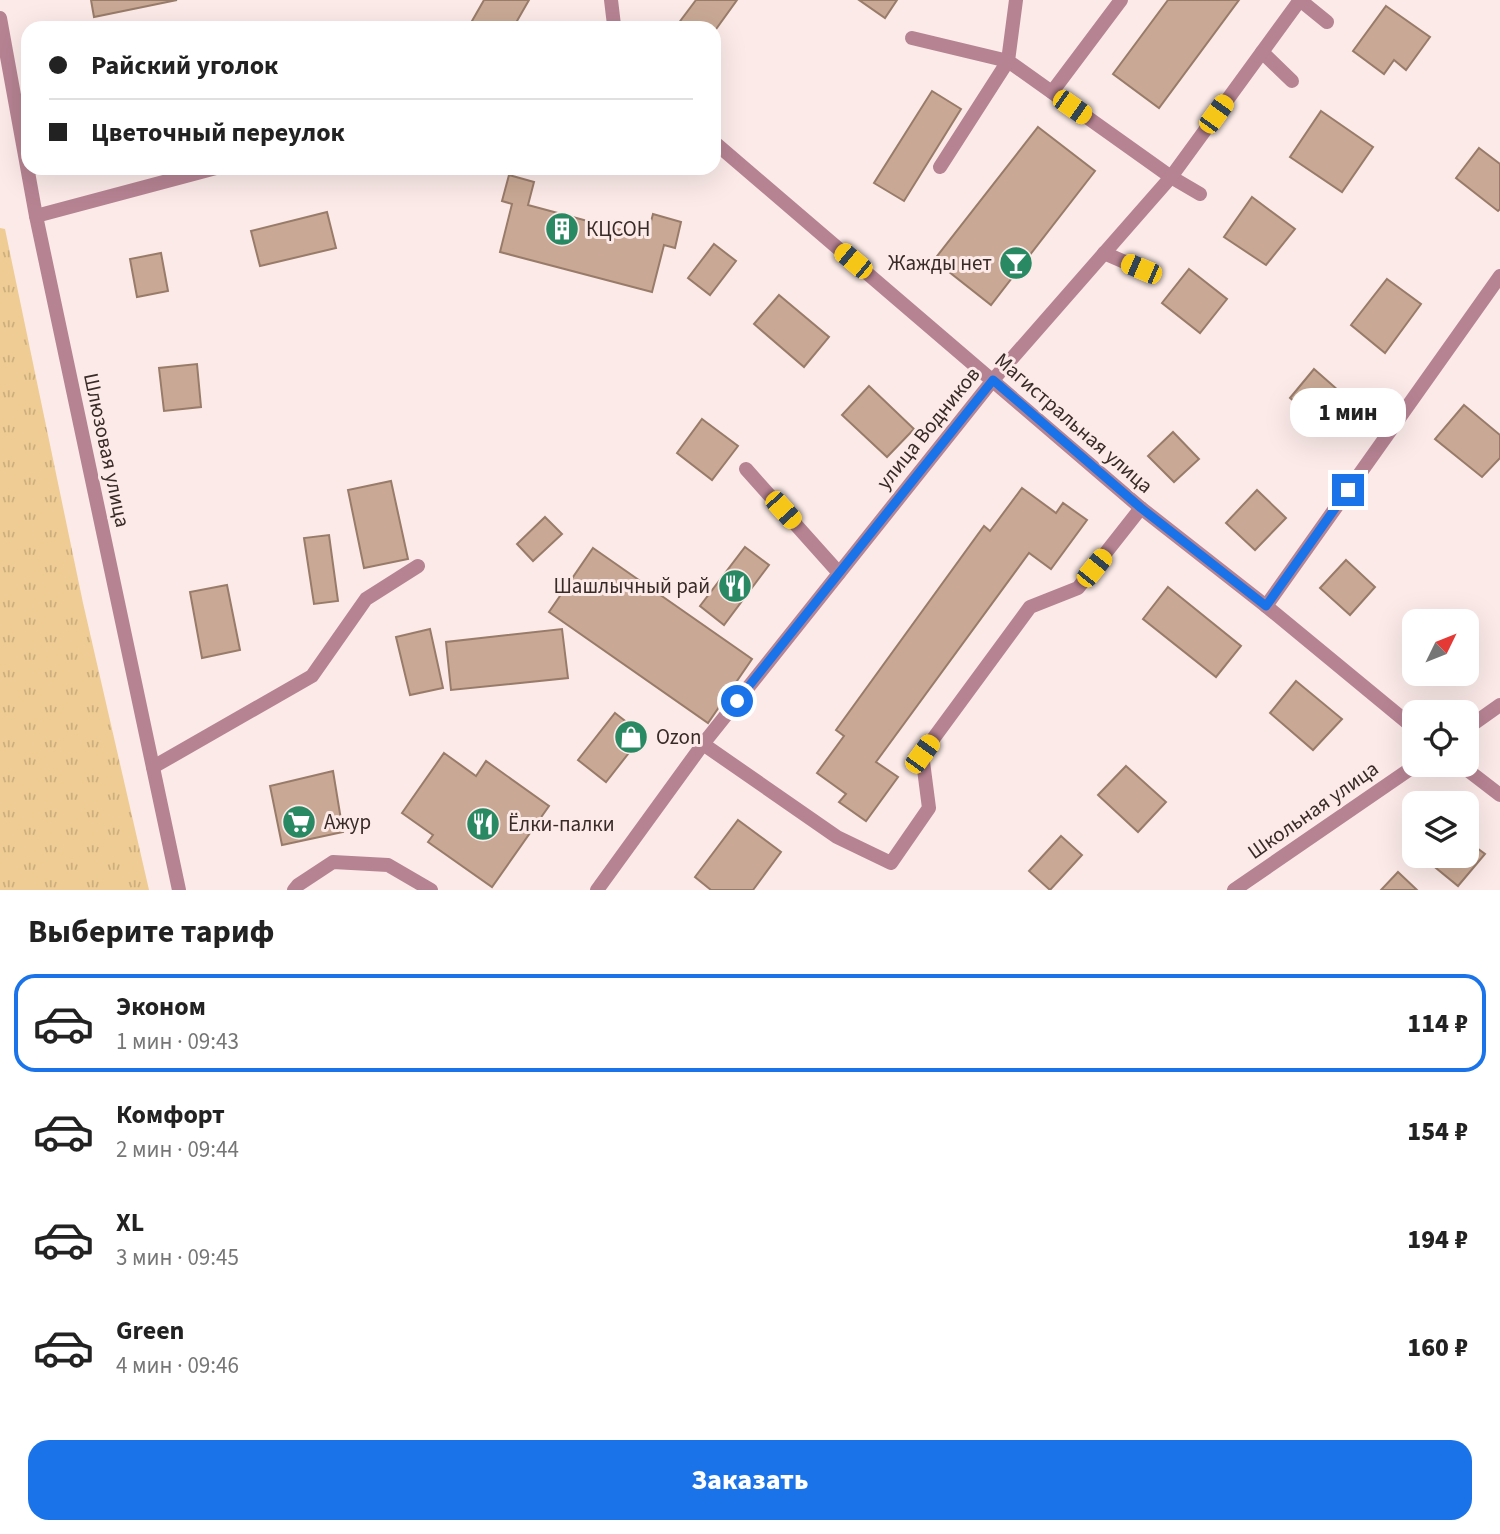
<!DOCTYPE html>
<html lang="ru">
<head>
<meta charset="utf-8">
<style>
  body { margin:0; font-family:"Source Sans 3",sans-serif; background:#f6f6f6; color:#222; height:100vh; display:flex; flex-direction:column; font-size:26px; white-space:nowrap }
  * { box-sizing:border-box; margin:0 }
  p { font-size:23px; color:#767676 }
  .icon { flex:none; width:38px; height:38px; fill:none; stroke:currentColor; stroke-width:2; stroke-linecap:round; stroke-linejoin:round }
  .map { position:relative; height:890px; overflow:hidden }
  .side { display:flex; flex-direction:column; background:#fff; flex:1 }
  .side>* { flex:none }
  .hud { position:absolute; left:21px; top:21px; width:700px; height:154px; border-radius:21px; box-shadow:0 7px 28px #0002; display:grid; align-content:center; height:154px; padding:0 28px; background:#fff }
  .needle { width:46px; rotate:47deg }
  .controls { position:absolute; left:1402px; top:609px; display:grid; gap:14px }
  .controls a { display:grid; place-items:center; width:77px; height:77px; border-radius:14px; background:#fff; box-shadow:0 7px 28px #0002; font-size:35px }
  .end { position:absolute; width:32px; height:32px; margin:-16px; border:9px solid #1a73e8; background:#fff; box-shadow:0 0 0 4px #fff }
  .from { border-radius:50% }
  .bubble { position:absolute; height:49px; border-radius:21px; background:#fff; box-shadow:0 7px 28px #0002; font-size:23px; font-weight:800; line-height:49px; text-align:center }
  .car { position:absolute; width:21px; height:42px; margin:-21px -10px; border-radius:9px; box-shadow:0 0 5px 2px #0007; background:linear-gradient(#f5c518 24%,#345 0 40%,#f5c518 0 76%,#345 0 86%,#f5c518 0) }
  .hud b { display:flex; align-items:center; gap:24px; height:66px; font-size:26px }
  .hud b+b { border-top:2px solid #e0e0e0 }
  .hud i { width:18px; height:18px; background:#222 }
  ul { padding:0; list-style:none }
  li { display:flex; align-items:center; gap:21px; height:98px; margin:0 14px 10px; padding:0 14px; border:4px solid transparent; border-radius:21px }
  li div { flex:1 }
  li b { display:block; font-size:26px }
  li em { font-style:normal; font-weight:800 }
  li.selected { border-color:#1a73e8 }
  li>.icon { width:63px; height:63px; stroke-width:1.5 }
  h2 { padding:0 28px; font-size:32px; line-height:84px }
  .primary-button { display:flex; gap:14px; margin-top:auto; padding:14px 28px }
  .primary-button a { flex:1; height:80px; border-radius:21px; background:#1a73e8; color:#fff; font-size:28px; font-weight:800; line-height:80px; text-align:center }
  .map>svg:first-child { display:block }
</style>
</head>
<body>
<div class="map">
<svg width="1500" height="890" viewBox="0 0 1500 890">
  <defs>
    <pattern id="park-tufts" width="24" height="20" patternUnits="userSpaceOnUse" patternTransform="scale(1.75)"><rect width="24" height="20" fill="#eecc93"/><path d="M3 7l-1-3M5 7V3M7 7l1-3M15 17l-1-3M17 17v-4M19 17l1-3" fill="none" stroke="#cdaf7f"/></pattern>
  </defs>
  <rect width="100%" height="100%" fill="#fbeae8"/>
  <polygon fill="url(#park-tufts)" points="0,228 5,229 83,603 149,890 0,890"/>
  <g fill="#c9a995" stroke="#997b69" stroke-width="2">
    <polygon points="91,0 177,0 94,17"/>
    <polygon points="484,0 529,0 513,28 468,28"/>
    <polygon points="696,0 737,0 714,32 714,28 675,28"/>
    <polygon points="859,0 897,0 885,18"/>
    <polygon points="1168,0 1239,0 1159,108 1113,74"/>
    <polygon points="1386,6 1430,37 1406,70 1394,60 1384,74 1353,51"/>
    <polygon points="932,91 961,109 904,201 874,183"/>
    <polygon points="1321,111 1373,147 1342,192 1290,157"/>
    <polygon points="1038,127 1095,171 991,305 934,260"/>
    <polygon points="1479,148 1500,164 1500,209 1498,211 1456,178"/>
    <polygon points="509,175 534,182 528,205 647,237 653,214 681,222 675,248 664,245 652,292 500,252 512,204 502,201"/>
    <polygon points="1252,197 1295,229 1266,265 1224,237"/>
    <polygon points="327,212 336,248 260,266 251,231"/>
    <polygon points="714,244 736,261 710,295 688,278"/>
    <polygon points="161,253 168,291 137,297 130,259"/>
    <polygon points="1189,269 1227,299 1200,333 1162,303"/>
    <polygon points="1387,279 1421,304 1385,353 1351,325"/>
    <polygon points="779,295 829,337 804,367 754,324"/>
    <polygon points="197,364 201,407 164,411 159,368"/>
    <polygon points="1314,369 1347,398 1323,426 1290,398"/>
    <polygon points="869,386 914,429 887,457 842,415"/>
    <polygon points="1464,405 1500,435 1500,458 1482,477 1435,439"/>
    <polygon points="702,419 738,446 712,480 677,453"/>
    <polygon points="1173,432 1199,459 1174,482 1148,456"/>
    <polygon points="391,481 408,559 364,568 348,490"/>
    <polygon points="1022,488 1056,513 1063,503 1087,520 1051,569 1029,553 876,762 898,777 866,821 839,802 846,794 817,773 844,736 836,730 984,526 990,531"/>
    <polygon points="1257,490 1286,518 1255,550 1226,523"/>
    <polygon points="545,517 562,534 533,561 517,544"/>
    <polygon points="329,535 338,601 314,604 304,538"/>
    <polygon points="745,547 769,565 724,625 700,606"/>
    <polygon points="593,548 752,659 708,723 549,612"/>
    <polygon points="1346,560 1375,587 1350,615 1320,588"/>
    <polygon points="227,585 240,650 202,658 190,592"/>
    <polygon points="1168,587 1241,646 1216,677 1143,619"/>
    <polygon points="430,629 443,688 410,695 396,637"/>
    <polygon points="562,629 568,678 451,690 446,642"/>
    <polygon points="1296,681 1342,719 1313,750 1270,713"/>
    <polygon points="615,713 643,735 606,782 578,760"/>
    <polygon points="444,753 476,776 486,761 549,806 492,887 428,842 433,835 402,813"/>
    <polygon points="1126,766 1166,802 1138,832 1098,795"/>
    <polygon points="333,771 343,832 282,845 270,786"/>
    <polygon points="738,820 781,852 753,890 711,890 695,877"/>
    <polygon points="1061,836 1082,855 1050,890 1029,871"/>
    <polygon points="1466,840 1485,854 1458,886 1425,859 1427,856 1466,856"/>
    <polygon points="1398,872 1417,890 1381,890"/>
  </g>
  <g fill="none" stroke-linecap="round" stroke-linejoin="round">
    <g stroke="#b68393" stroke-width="14">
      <polyline points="1016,0 1008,61 1171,177 1200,194"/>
      <polyline points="1300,0 1327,22"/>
      <polyline points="912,38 1008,61 940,167"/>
      <polyline points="1262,52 1292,81"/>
      <polyline points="1052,92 1121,0"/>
      <polyline points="1104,253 1141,269"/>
      <polyline points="746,469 839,573"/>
      <polyline points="703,744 837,837 891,863 929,808 922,754 1030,607 1078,588 1141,508"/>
      <polyline points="153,767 312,676 366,599 418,566"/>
      <polyline points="294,890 298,885 333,862 388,865 431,890"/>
    </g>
    <g stroke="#b68393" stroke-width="14">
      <polyline points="611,0 614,25 612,28"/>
      <polyline points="0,18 36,216 179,890"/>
      <polyline points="714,142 1141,508 1266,606 1414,728"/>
      <polyline points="36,216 216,168"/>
      <polyline points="1266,606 1500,276"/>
      <polyline points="1466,729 1500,705"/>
      <polyline points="1461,765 1500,795"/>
      <polyline points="597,890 703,744 993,380 1171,177 1300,0"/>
      <polyline points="1234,890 1416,765"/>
    </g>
  </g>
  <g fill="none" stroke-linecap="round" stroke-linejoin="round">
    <polyline stroke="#1a73e8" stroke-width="9" points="737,701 993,380 1141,508 1266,606 1348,490"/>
  </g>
  <defs>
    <g id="building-disc" transform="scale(1.75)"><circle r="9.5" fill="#298962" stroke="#fbeae8"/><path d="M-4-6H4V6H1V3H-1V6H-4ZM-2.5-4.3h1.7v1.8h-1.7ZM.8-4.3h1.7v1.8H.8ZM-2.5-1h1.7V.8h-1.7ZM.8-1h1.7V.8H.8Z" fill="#fff"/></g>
    <g id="bar-disc" transform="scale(1.75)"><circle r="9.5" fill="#298962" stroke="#fbeae8"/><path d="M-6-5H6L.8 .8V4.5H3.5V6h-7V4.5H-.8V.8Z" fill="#fff"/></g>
    <g id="restaurant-disc" transform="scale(1.75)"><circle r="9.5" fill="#298962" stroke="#fbeae8"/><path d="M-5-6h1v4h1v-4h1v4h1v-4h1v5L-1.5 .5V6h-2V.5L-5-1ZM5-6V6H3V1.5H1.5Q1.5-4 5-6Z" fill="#fff"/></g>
    <g id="shop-disc" transform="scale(1.75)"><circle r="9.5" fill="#298962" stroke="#fbeae8"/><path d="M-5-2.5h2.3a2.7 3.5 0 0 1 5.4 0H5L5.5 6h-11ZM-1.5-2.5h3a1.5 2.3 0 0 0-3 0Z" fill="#fff"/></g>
    <g id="supermarket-disc" transform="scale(1.75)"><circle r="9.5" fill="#298962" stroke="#fbeae8"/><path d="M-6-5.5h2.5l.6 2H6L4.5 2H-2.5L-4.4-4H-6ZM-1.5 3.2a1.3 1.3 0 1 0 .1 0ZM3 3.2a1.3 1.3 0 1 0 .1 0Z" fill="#fff"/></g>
  </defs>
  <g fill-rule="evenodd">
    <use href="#building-disc" x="562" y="229"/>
    <use href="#bar-disc" x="1016" y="263"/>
    <use href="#restaurant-disc" x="735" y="586"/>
    <use href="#shop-disc" x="631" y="737"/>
    <use href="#supermarket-disc" x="299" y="822"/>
    <use href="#restaurant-disc" x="483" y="824"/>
  </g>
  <g text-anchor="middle" stroke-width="6" stroke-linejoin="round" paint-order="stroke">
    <g font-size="21" fill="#392a28" stroke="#fbeae8" text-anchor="start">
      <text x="586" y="236">КЦСОН</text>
      <text x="992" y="270" text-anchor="end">Жажды нет</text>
      <text x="710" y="593" text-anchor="end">Шашлычный рай</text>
      <text x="656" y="744">Ozon</text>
      <text x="324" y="829">Ажур</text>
      <text x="508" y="831">Ёлки-палки</text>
    </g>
    <g font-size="21" fill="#392a28" stroke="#fbeae8">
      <text transform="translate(1074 423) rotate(41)" y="7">Магистральная улица</text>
      <text transform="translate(928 428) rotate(-51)" y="7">улица Водников</text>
      <text transform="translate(107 450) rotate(78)" y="7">Шлюзовая улица</text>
      <text transform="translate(1313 810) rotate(-35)" y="7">Школьная улица</text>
    </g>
  </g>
</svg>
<div class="controls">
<a><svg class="needle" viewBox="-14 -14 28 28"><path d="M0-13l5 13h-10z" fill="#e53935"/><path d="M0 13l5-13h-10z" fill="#767676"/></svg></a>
<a><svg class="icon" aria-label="locate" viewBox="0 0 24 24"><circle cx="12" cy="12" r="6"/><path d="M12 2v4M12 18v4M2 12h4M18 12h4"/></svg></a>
<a><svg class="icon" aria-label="layers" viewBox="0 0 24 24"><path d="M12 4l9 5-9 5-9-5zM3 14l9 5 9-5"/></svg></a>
</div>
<i class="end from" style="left:737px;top:701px"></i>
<i class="end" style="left:1348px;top:490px"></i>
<div class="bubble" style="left:1290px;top:388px;width:116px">1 мин</div>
<i class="car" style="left:1072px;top:107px;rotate:125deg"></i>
<i class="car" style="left:1216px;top:114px;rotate:36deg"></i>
<i class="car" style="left:853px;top:261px;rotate:310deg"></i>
<i class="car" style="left:1141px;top:269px;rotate:293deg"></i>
<i class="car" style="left:783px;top:510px;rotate:138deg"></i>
<i class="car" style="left:1094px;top:568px;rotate:39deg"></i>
<i class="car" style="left:922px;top:754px;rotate:36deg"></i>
<div class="hud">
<b><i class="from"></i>Райский уголок</b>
<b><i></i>Цветочный переулок</b>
</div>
</div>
<section class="side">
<h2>Выберите тариф</h2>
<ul>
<li class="selected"><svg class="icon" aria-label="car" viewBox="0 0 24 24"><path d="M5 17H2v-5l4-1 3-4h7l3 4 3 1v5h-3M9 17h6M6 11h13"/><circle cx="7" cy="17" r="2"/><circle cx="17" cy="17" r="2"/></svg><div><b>Эконом</b><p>1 мин · 09:43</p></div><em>114 ₽</em></li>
<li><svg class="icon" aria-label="car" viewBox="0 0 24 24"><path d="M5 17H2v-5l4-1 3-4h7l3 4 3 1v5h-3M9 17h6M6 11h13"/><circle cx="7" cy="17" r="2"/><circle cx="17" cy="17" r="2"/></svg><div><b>Комфорт</b><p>2 мин · 09:44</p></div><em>154 ₽</em></li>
<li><svg class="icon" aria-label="car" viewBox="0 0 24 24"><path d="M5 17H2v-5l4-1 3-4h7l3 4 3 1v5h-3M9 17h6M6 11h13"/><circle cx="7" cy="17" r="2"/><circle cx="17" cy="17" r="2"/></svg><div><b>XL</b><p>3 мин · 09:45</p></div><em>194 ₽</em></li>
<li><svg class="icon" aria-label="car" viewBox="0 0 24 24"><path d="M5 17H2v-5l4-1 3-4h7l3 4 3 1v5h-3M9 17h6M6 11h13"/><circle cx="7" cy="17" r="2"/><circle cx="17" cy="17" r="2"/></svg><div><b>Green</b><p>4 мин · 09:46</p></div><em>160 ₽</em></li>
</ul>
<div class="primary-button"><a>Заказать</a></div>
</section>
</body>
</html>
